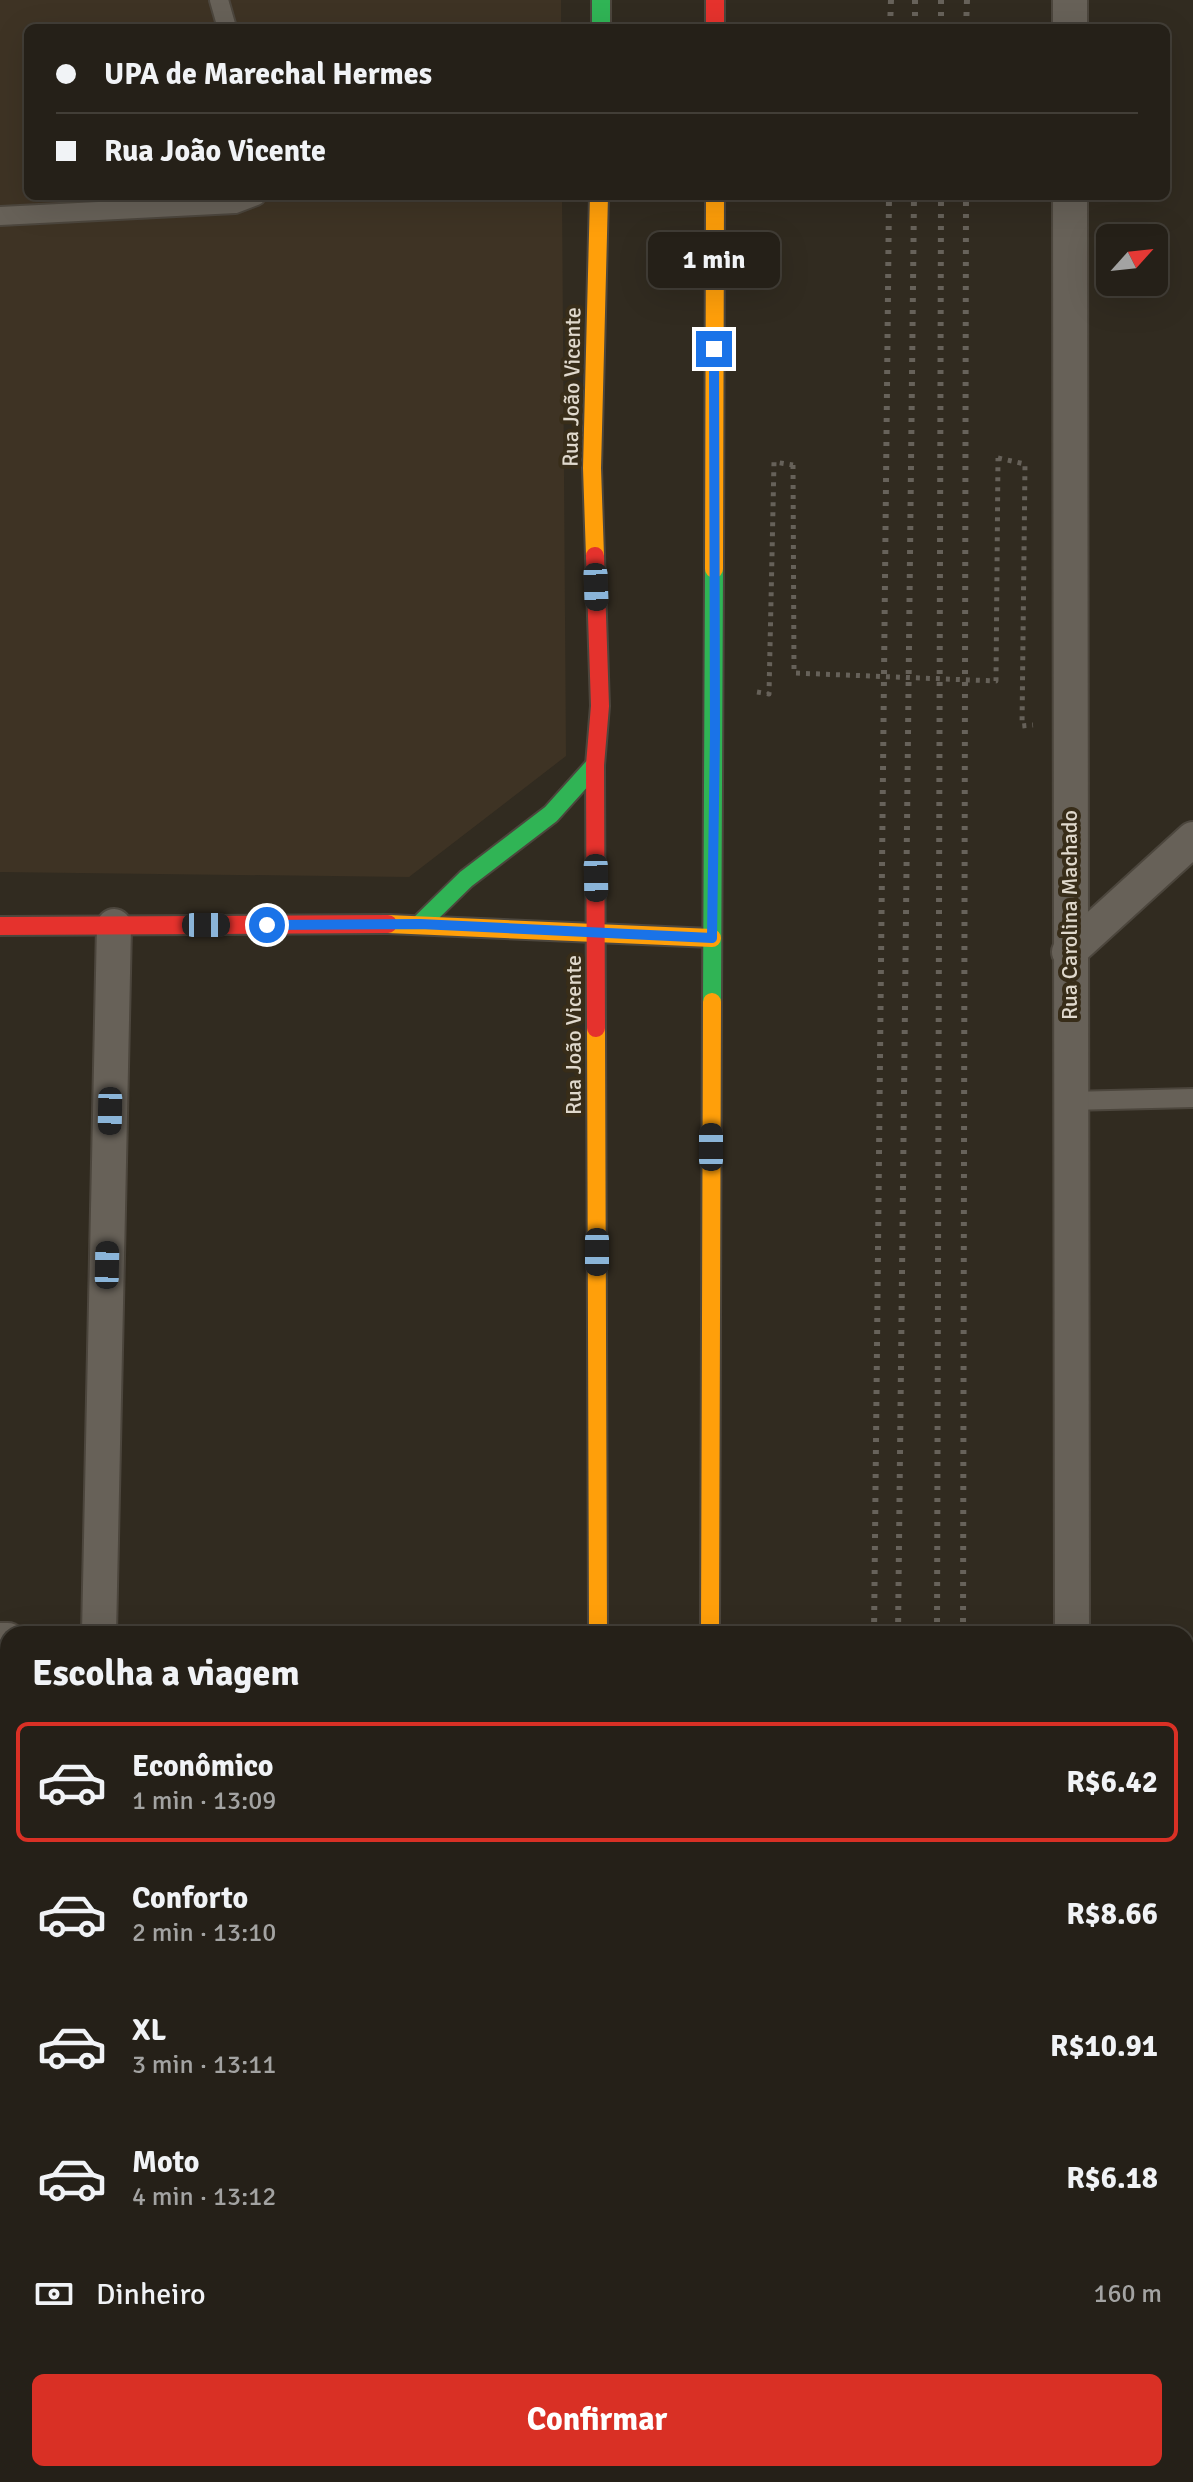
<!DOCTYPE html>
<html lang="pt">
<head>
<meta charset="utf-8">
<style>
  body { margin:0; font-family:Signika,sans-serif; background:#312d25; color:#f1f3f6; height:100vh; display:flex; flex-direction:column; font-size:30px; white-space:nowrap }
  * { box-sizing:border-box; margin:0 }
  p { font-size:26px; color:#a3a3a2 }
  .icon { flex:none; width:44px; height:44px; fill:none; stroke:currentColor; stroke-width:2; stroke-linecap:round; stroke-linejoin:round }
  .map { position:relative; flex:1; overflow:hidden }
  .drawer { position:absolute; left:0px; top:1626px; width:1194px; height:856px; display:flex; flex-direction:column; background:#252018; border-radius:24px 24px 0 0; box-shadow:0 8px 32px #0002,0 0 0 2px #423e37 }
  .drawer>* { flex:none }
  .hud { position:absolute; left:24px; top:24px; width:1146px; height:176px; border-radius:12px; box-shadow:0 8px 32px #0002,0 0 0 2px #423e37; display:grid; align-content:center; height:176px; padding:0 32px; background:#252018 }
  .needle { width:52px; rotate:63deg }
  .fabs { position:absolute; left:1096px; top:224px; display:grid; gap:16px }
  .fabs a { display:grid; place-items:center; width:72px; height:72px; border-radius:12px; background:#252018; box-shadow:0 8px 32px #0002,0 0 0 2px #423e37; font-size:40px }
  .end { position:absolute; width:36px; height:36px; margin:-18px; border:10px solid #1a73e8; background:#fff; box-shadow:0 0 0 4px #fff }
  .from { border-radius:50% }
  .bubble { position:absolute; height:56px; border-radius:12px; background:#252018; box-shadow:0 8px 32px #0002,0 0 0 2px #423e37; font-size:26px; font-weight:700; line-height:56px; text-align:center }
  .car { position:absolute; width:24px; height:48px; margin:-24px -12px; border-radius:10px; box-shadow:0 0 6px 2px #0007; background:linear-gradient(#222 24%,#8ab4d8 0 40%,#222 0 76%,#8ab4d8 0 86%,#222 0) }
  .hud b { display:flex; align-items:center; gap:28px; height:76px; font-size:30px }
  .hud b+b { border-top:2px solid #423e37 }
  .hud i { width:20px; height:20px; background:#f1f3f6 }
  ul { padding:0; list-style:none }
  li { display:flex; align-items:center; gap:24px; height:120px; margin:0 16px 12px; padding:0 16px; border:4px solid transparent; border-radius:12px }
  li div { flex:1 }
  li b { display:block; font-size:30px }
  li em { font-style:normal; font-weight:700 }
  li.current { border-color:#d93025 }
  li>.icon { width:72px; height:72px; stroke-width:1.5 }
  h2 { padding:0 32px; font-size:36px; line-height:96px }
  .pay { display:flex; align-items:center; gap:20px; height:88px; padding:0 32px; font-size:30px }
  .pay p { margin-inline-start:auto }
  .cta { display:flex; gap:16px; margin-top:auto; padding:16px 32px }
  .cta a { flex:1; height:92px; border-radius:12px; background:#d93025; color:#fff; font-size:32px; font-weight:700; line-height:92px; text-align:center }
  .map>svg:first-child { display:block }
</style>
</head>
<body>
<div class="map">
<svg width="1193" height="2482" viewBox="0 0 1193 2482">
  <rect width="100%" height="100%" fill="#312b20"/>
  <polygon fill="#3e3324" points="0,0 561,0 561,28 28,28 28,196 562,196 566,756 409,877 0,872"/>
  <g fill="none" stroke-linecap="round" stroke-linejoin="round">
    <g stroke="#4c463d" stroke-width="22">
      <g id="lane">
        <polyline points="219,0 227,28"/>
        <polyline points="0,216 235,204 256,196"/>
        <polyline points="1069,1101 1193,1098"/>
      </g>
    </g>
    <g stroke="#4c463d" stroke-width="38">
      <g id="street">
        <polyline points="1070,0 1070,28"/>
        <polyline points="1070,196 1072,1634"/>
        <polyline points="1069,952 1193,839"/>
        <polyline points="99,1634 114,926"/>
        <polyline points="0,1640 8,1640"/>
        <polyline points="1186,1850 1193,1844"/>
        <polyline points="0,2414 8,2414"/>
        <polyline points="1057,2474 1057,2482"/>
        <polyline points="109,2482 109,2474"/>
      </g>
    </g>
    <g stroke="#4c463d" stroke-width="22">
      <g id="fast">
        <polyline points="601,0 601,28"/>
        <polyline points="420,924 466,879 551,814 595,765"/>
        <polyline points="712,1002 714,569"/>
        <polyline points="610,2474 610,2482"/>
        <polyline points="684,2474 684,2482"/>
      </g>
    </g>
    <g stroke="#4c463d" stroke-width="22">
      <g id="slow">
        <polyline points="595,556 592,468 599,196"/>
        <polyline points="714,569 715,196"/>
        <polyline points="388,924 712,938"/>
        <polyline points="596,1028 598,1634"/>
        <polyline points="710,1634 712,1002"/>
      </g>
    </g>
    <g stroke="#4c463d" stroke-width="22">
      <g id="jam">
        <polyline points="715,0 715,28"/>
        <polyline points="595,556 600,706 595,765 596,1028"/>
        <polyline points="0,926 388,924"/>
      </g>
    </g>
    <g stroke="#666159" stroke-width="5" stroke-dasharray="4 6" stroke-linecap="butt">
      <polyline points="998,458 1025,464 1022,726 1033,725"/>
      <polyline points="757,692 769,694 774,462 793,465"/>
    </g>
    <use href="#lane" stroke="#676158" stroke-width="18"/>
    <use href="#street" stroke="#676158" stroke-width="34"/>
    <use href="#fast" stroke="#30b455" stroke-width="18"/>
    <use href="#slow" stroke="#ff9f0a" stroke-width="18"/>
    <use href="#jam" stroke="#e5322d" stroke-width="18"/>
    <g stroke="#67625a" stroke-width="6" stroke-dasharray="4 8" stroke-linecap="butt">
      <polyline points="890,28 891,0"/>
      <polyline points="915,28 915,0"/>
      <polyline points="941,28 941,0"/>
      <polyline points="966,28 967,0"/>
      <polyline points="874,1634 889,196"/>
      <polyline points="898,1634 914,196"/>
      <polyline points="937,1634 941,196"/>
      <polyline points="963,1634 966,196"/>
      <polyline points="865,2482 865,2474"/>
      <polyline points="889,2482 889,2474"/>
      <polyline points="935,2482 935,2474"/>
      <polyline points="960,2482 960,2474"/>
    </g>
    <polyline stroke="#666159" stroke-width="5" stroke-dasharray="4 6" stroke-linecap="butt" points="793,465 794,673 996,681 998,458"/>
  </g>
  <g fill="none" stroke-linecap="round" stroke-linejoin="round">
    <polyline stroke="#1a73e8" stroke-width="10" points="267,925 420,924 712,938 715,734 714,349"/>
  </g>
  <g text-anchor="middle" stroke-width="8" stroke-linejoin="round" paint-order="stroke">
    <g font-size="22" fill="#e0d9cd" stroke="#382d19">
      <text transform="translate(571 387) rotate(-89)" y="8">Rua João Vicente</text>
      <text transform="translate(1069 915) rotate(-90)" y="8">Rua Carolina Machado</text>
      <text transform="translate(573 1035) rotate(-90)" y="8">Rua João Vicente</text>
    </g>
  </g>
</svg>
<div class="fabs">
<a><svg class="needle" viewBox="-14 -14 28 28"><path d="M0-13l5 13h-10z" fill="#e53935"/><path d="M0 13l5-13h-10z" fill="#a3a3a2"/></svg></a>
</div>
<i class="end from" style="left:267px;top:925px"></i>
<i class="end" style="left:714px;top:349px"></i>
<div class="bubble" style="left:648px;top:232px;width:132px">1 min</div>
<i class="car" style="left:596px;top:587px;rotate:178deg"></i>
<i class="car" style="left:596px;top:878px;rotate:179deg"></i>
<i class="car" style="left:206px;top:925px;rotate:90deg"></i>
<i class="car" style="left:110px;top:1111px;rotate:181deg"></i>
<i class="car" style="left:711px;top:1147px;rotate:0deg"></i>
<i class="car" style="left:597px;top:1252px;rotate:180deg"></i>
<i class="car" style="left:107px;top:1265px;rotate:1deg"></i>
<div class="hud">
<b><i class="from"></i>UPA de Marechal Hermes</b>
<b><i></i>Rua João Vicente</b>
</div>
<section class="drawer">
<h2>Escolha a viagem</h2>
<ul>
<li class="current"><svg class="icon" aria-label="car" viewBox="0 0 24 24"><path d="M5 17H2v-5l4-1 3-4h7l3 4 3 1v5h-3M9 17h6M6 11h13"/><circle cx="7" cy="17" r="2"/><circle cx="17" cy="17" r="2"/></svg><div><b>Econômico</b><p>1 min · 13:09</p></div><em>R$6.42</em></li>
<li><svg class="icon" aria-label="car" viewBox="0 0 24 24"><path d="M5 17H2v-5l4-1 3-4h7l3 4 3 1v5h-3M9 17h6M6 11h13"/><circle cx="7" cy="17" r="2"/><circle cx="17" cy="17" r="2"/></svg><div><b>Conforto</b><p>2 min · 13:10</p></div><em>R$8.66</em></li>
<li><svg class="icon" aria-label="car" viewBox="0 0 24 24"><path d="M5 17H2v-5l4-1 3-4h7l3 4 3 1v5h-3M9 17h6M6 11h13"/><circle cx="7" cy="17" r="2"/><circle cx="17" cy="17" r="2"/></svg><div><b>XL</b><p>3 min · 13:11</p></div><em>R$10.91</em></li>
<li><svg class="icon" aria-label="car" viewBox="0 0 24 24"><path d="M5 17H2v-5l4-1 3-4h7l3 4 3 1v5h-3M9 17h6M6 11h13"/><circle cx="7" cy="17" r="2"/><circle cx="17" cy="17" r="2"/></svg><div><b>Moto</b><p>4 min · 13:12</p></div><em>R$6.18</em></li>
</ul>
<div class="pay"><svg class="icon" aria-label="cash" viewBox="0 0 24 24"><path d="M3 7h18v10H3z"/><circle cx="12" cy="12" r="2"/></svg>Dinheiro<p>160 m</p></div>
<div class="cta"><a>Confirmar</a></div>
</section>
</div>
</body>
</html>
